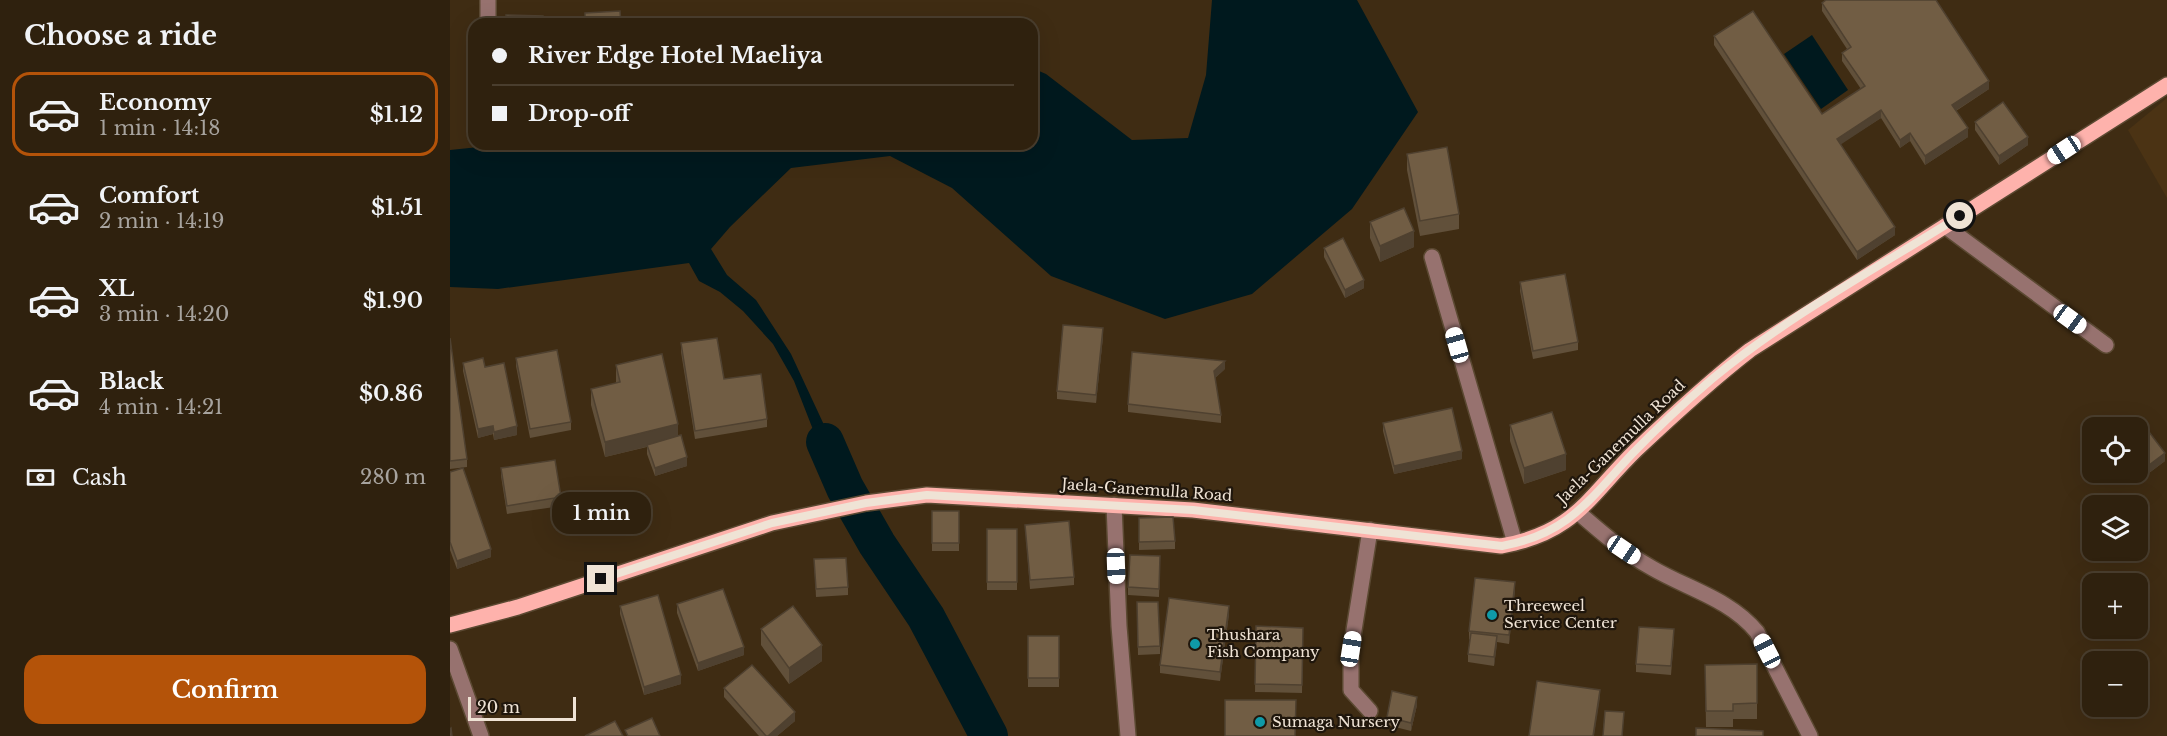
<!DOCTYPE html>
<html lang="en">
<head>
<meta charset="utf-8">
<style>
  body { margin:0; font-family:"Libre Baskerville",serif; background:#372917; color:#f1f3f6; height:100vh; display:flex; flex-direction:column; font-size:22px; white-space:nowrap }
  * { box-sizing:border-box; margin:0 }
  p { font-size:20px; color:#a7a39e }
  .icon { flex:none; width:33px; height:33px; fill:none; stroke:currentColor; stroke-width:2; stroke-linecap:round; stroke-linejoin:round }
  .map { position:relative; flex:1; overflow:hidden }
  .sheet { display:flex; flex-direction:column; background:#2f210e; width:450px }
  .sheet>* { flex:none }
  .hud { position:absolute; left:18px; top:18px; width:570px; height:132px; border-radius:18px; box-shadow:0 6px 24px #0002,0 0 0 2px #4a3e2e; display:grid; align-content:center; height:132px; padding:0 24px; background:#2f210e }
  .buttons { position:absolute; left:1632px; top:417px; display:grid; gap:12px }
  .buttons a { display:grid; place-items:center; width:66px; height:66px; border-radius:12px; background:#2f210e; box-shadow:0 6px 24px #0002,0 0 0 2px #4a3e2e; font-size:30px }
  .scale { position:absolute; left:18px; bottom:15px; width:108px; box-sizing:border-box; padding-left:6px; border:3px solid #efe3d5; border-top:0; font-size:16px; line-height:21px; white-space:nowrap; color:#efe3d5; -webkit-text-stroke:4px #1f160c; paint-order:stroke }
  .end { position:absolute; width:27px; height:27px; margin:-14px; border:8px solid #efe3d5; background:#111; box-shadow:0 0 0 3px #111 }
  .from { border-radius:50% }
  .bubble { position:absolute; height:42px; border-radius:18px; background:#2f210e; box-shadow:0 6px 24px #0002,0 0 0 2px #4a3e2e; font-size:20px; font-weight:600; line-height:42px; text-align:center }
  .car { position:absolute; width:18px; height:36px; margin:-18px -9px; border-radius:8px; box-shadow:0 0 4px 2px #0007; background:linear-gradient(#fff 24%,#345 0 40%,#fff 0 76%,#345 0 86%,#fff 0) }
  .hud b { display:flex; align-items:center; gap:21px; height:57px; font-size:22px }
  .hud b+b { border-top:2px solid #4a3e2e }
  .hud i { width:15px; height:15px; background:#f1f3f6 }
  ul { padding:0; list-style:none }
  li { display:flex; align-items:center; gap:18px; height:84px; margin:0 12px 9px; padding:0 12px; border:3px solid transparent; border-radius:18px }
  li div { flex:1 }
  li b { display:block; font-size:22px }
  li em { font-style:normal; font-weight:600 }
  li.selected { border-color:#b45309 }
  li>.icon { width:54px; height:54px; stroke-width:1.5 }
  h2 { padding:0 24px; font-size:27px; line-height:72px }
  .pay { display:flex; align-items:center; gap:15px; height:66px; padding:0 24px; font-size:22px }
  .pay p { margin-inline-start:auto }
  .button { display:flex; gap:12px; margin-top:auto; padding:12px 24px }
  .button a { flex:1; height:69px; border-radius:18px; background:#b45309; color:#fff; font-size:24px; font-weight:600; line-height:69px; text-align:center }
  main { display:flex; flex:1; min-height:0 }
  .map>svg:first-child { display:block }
</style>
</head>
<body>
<main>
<section class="sheet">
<h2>Choose a ride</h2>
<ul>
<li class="selected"><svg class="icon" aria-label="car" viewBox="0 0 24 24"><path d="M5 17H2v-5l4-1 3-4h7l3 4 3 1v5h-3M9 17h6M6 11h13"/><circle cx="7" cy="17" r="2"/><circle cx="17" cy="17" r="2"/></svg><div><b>Economy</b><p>1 min · 14:18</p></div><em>$1.12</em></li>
<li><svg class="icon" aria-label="car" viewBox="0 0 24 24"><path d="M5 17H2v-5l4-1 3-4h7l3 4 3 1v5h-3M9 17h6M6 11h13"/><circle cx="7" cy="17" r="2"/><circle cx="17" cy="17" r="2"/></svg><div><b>Comfort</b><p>2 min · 14:19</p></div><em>$1.51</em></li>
<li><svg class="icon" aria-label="car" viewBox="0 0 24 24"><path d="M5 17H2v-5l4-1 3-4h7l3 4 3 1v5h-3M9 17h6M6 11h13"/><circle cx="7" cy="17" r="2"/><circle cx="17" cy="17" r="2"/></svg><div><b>XL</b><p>3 min · 14:20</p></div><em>$1.90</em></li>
<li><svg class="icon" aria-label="car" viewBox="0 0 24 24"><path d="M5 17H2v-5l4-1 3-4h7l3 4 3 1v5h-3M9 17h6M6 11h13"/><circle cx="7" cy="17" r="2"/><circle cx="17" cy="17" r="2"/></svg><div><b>Black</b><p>4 min · 14:21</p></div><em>$0.86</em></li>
</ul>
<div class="pay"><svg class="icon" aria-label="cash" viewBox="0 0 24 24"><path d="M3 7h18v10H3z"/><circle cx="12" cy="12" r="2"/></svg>Cash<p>280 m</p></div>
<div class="button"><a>Confirm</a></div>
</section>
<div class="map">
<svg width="1717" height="736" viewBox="0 0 1717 736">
  <rect width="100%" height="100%" fill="#3f2c13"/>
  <polygon fill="#4b3314" points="1717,98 1717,198 1678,130"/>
  <g fill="#00191e">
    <polygon points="762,0 907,0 968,112 902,209 802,294 715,319 601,276 502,188 440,156 341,168 280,227 261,249 277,275 306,300 341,354 402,485 387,491 344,381 323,344 293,311 270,292 249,281 239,263 48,289 0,287 0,150 58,144 582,144 582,68 596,74 682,140 738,138 756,75"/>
    <polygon points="1362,35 1398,90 1371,109 1334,54"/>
  </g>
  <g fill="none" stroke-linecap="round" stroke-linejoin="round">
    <polyline stroke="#00191e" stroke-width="38" points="375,442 395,488 427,544 476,617 539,736"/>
    <g stroke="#5b4932" stroke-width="18">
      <g id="minor">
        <polyline points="38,17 38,0"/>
        <polyline points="1495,226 1656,345"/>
        <polyline points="982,257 1065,543"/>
        <polyline points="664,505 669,626 678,736"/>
        <path d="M 1129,513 C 1152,533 1175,553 1202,568 C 1238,589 1280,599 1307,632 L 1360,736"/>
        <polyline points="920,530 901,649 901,690 920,711"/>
        <polyline points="0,649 31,736"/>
      </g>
    </g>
    <g stroke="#5b4932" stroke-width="18">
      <path id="major" d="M 0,625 L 68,607 L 322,523 L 416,503 L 477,495 L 743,510 L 1051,546 C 1125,533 1138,497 1186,450 C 1223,415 1260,381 1300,350 L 1717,85"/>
    </g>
    <use href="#minor" stroke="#97726f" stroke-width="15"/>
    <use href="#major" stroke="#feb2ac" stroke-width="15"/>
  </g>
  <g fill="#61503a">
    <polygon points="1372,3 1539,89 1506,111 1518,137 1475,165 1460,141 1450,148 1431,118 1390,144 1445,235 1407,260 1264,45 1264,36 1372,114 1411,89 1392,61 1392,53 1397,49 1372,11"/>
    <polygon points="1525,122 1578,145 1549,165 1525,130"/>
    <polygon points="957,154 1009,214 1009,229 970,236 957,170"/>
    <polygon points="920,222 964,247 930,262 920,238"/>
    <polygon points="874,248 914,288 895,298 874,257"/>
    <polygon points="1070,282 1128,342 1128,350 1083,359 1070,291"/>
    <polygon points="653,337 646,403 607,399 607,391"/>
    <polygon points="0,338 17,459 17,467 0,469"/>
    <polygon points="231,343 274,379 317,419 317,427 245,439 231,352"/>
    <polygon points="66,358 121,422 121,430 80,438 66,366"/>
    <polygon points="13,363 35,367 67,435 44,440 43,434 28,438 13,371"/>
    <polygon points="166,365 228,436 237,466 205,476 197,454 197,447 155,457 141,405 141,389 166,383"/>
    <polygon points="775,369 765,378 771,415 771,423 678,412 678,404"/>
    <polygon points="933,423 1012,459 944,474 933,431"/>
    <polygon points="1060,425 1116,470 1074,484 1060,441"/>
    <polygon points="1688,428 1715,461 1695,476 1688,466"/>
    <polygon points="51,468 111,497 111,506 57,514 51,476"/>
    <polygon points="0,472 41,557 7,569 0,550"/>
    <rect x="482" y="511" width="27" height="40"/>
    <polygon points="689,518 725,541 725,549 689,550"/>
    <polygon points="575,525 624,577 624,585 580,589"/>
    <rect x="537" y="529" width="30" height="61"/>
    <polygon points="364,559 398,587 398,595 366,597"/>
    <polygon points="710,564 709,597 678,595 678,587"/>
    <polygon points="1065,590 1059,644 1047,642 1044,666 1018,662 1018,654 1020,640 1019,639 1019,631"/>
    <polygon points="687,602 710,646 710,654 688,655"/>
    <polygon points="227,604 294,655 248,671 227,613"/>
    <polygon points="170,606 231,684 194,695 170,614"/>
    <polygon points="779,614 770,681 710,673 710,665"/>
    <polygon points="806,626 853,628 852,693 805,692"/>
    <polygon points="311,629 372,661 339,684 311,645"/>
    <rect x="578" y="636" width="31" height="51"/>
    <polygon points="1224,638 1221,675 1186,672 1186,664"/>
    <polygon points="1307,664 1307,719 1283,719 1283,727 1256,727 1255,665"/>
    <polygon points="274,688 345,721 327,736 309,736 274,697"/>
    <polygon points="967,705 961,731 937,725 937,717"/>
  </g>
  <g fill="#4f4130">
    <polygon points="1539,81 1539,89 1502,113 1502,105"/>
    <polygon points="1431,110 1431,118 1387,147 1387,139"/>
    <polygon points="1518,128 1518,137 1475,165 1475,156"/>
    <polygon points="1460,133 1460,141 1450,148 1450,140"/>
    <polygon points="1578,137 1578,145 1549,165 1549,156"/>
    <polygon points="1445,227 1445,235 1407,260 1407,252"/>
    <polygon points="964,231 964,247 930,262 930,246"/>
    <polygon points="914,280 914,288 895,298 895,290"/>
    <polygon points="653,328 653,337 646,403 646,395"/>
    <polygon points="775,361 775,369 764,379 764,371"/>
    <polygon points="228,424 228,439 155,457 155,442"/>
    <polygon points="43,426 43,434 28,438 28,429"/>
    <polygon points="67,426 67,435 44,440 44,432"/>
    <polygon points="1012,451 1012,459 944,474 944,466"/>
    <polygon points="1715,453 1715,461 1695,476 1695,468"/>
    <polygon points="1116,454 1116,470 1074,484 1074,468"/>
    <polygon points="237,457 237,466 205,476 205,468"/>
    <polygon points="41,549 41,557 7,569 7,561"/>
    <polygon points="1065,582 1065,590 1059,644 1059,635"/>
    <polygon points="779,606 779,614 770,681 770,672"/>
    <polygon points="1047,636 1047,645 1044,666 1044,657"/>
    <polygon points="372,645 372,661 339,684 339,668"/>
    <polygon points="294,647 294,655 248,671 248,663"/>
    <polygon points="231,675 231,684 194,695 194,687"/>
    <polygon points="1150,690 1150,698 1144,736 1143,736"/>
    <polygon points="967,697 967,705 961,731 961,723"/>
    <polygon points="345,712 345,721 327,736 318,736"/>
  </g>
  <g fill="#715d44" stroke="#4f4130" stroke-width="1.5">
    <polygon points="1376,0 1486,0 1539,81 1502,105 1518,128 1475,156 1460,133 1450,140 1431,110 1387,139 1445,227 1407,252 1264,36 1303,11 1372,114 1415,86 1392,53 1401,47 1372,3"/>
    <polygon points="170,11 171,24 135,24 135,13"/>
    <polygon points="56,15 93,16 93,24 56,24"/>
    <polygon points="1553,102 1578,137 1549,156 1525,122"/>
    <polygon points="997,147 1009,214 970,221 957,154"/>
    <polygon points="954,208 964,231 930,246 920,222"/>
    <polygon points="893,238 914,280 895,290 874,248"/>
    <polygon points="1115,274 1128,342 1083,351 1070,282"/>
    <polygon points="613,325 653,328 646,395 607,391"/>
    <polygon points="0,338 17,459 0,461"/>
    <polygon points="267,338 274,379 311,374 317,419 245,431 231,343"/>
    <polygon points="107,350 121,422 80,429 66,358"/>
    <polygon points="682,352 775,361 764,371 771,415 678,404"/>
    <polygon points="212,354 228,424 155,442 141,389 170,382 166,365"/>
    <polygon points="33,358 35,367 54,363 67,426 44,432 43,426 28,429 13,363"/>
    <polygon points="1002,408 1012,451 944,466 933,423"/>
    <polygon points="1102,412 1116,454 1074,468 1060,425"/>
    <polygon points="1693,424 1715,453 1695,468 1688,458 1688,428"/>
    <polygon points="231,435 237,457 205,468 197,445"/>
    <polygon points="105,460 111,497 57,506 51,468"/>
    <polygon points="13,468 41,549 7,561 0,542 0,472"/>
    <rect x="482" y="511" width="27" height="32"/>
    <polygon points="723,517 725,541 689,542 689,518"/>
    <polygon points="619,521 624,577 580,580 575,525"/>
    <rect x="537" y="529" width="30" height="53"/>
    <polygon points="680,555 710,556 709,589 678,587"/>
    <polygon points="396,558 398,587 366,589 364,559"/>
    <polygon points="1025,578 1065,582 1059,635 1019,631"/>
    <polygon points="273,589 294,647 248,663 227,604"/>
    <polygon points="208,595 231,675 194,687 170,606"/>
    <polygon points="719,598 779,606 770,672 710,665"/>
    <polygon points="687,602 708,602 710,646 688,647"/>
    <polygon points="343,606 372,645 339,668 311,629"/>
    <polygon points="806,626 853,628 852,685 805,684"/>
    <polygon points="1189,627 1224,629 1221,666 1186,664"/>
    <polygon points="1021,633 1047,636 1044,657 1018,654"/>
    <rect x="578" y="636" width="31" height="42"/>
    <polygon points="1307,664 1307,703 1283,704 1283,711 1256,711 1255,665"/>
    <polygon points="302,665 345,712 318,736 316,736 274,688"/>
    <polygon points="1087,681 1150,690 1143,736 1079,736"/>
    <polygon points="942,691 967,697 961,723 937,717"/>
    <polygon points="775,700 846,700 845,736 775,736"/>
    <polygon points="1155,711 1174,712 1172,736 1153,736"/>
    <polygon points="202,718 210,736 178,736 175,730"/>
    <polygon points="165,721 173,736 135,736"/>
    <polygon points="1,728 2,736 0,736 0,729"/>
    <polygon points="1246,728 1313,731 1313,736 1246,736"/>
  </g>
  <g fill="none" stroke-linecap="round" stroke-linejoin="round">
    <path stroke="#efe3d5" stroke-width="8" d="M 151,579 L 322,523 L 416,503 L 477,495 L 743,510 L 1052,546 C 1118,534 1139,500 1182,454 C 1207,428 1235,402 1262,379 C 1338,316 1427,268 1510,216"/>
  </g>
  <g fill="#0f9aa8" stroke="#1f160c" stroke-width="2">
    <circle cx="1042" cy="615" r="6"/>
    <circle cx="745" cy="644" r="6"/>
    <circle cx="810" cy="722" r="6"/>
  </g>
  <g text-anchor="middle" stroke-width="4.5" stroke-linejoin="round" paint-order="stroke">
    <g font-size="15" fill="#efe3d5" stroke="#1f160c">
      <text transform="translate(1171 442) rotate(-44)" y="5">Jaela-Ganemulla Road</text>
      <text transform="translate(697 490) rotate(4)" y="5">Jaela-Ganemulla Road</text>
    </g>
    <g font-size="15" fill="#efe3d5" stroke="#1f160c" text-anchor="start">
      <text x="1054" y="611">Threeweel<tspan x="1054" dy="17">Service Center</tspan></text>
      <text x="757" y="640">Thushara<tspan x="757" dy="17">Fish Company</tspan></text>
      <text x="822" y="727">Sumaga Nursery</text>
    </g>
  </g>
</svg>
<div class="buttons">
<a><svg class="icon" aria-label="locate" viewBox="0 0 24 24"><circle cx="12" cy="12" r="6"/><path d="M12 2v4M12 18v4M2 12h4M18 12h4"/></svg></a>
<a><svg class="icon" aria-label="layers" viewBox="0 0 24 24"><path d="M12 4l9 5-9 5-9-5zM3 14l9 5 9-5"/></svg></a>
<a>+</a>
<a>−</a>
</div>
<div class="scale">20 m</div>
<i class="end from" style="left:1510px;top:216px"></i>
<i class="end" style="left:151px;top:579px"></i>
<div class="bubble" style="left:102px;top:492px;width:99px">1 min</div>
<i class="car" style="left:1614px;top:150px;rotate:237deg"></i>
<i class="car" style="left:1620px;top:319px;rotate:126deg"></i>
<i class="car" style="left:1007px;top:345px;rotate:344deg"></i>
<i class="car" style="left:1174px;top:550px;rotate:124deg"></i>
<i class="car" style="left:666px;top:566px;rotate:178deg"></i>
<i class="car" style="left:901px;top:649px;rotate:9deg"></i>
<i class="car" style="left:1317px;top:651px;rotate:333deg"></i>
<div class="hud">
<b><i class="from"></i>River Edge Hotel Maeliya</b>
<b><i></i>Drop-off</b>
</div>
</div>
</main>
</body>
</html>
